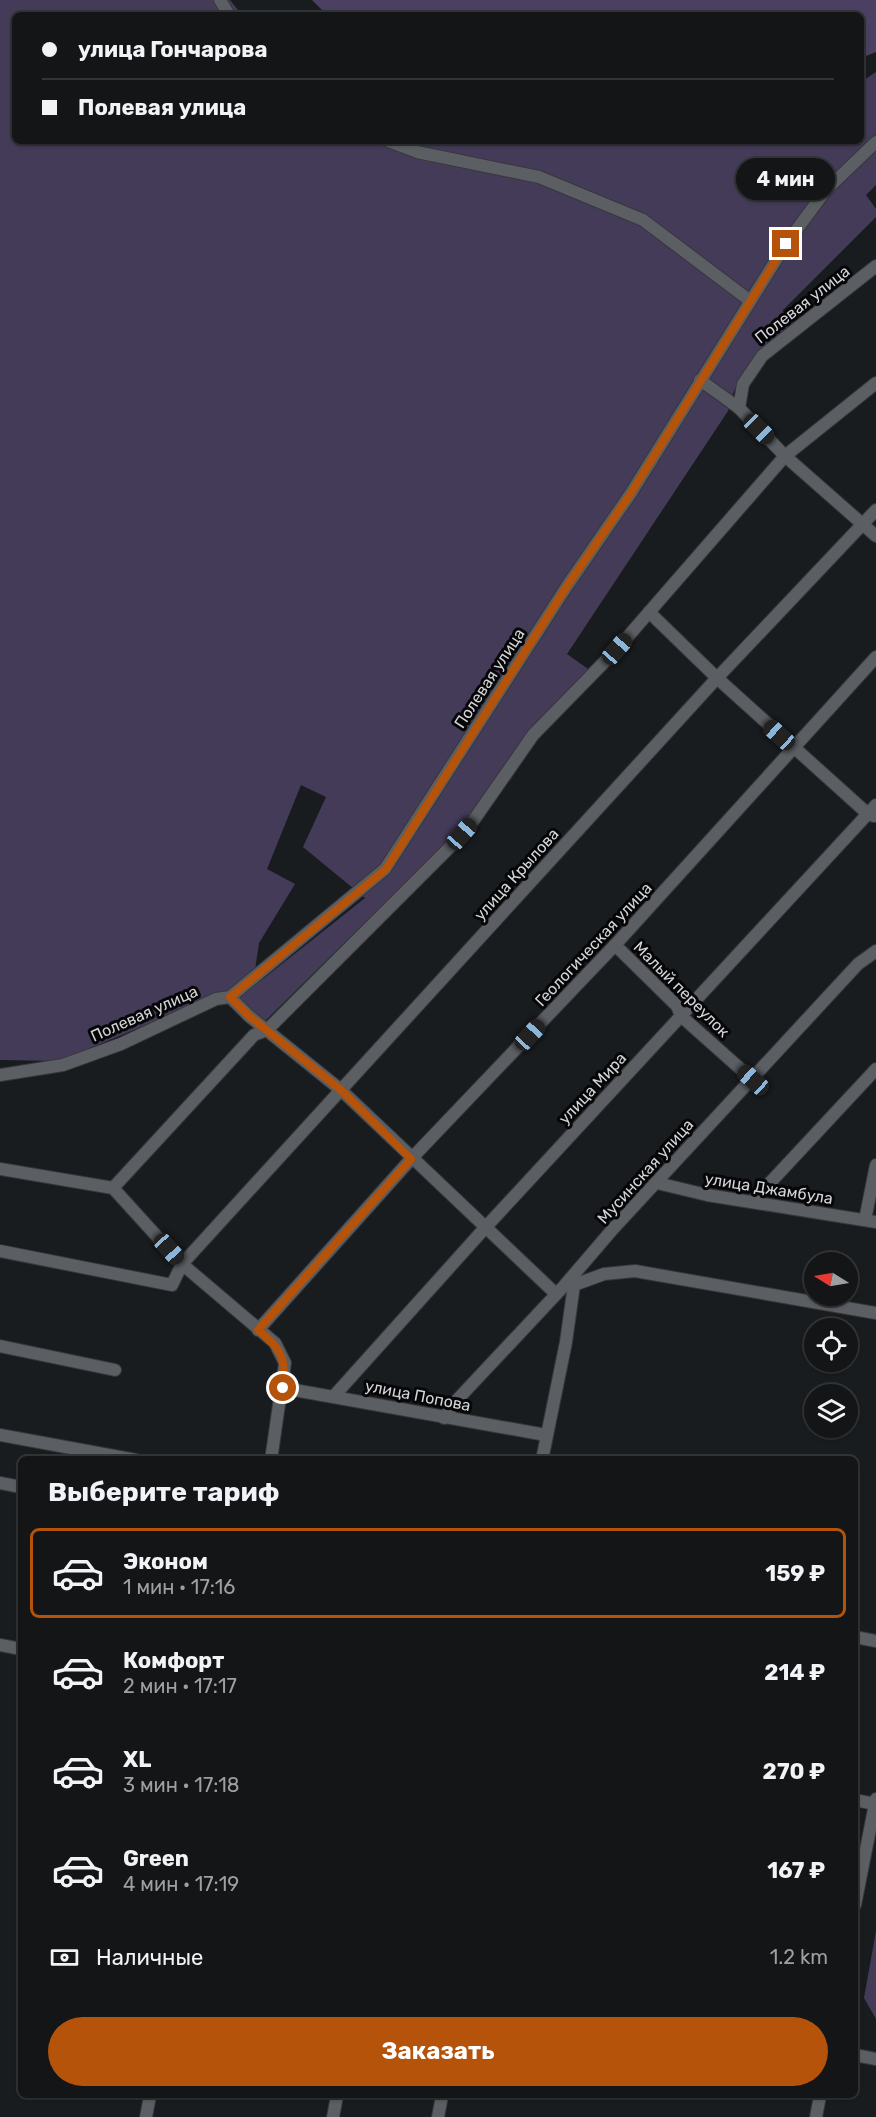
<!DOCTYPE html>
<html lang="ru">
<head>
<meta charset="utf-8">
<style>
  body { margin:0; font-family:Rubik,sans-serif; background:#202224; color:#f1f3f6; height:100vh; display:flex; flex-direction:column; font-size:22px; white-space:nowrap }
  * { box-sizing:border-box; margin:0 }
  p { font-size:20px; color:#9d9fa1 }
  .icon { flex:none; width:33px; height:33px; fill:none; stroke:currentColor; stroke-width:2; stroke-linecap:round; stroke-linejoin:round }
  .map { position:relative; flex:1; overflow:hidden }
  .drawer { position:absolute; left:18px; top:1456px; width:840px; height:642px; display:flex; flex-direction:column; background:#131517; border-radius:9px; box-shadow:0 2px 4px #0004,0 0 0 2px #323436 }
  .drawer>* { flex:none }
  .top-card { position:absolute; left:12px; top:12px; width:852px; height:132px; border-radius:9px; box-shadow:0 2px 4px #0004,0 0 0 2px #323436; display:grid; align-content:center; height:132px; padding:0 30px; background:#131517 }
  .needle { width:39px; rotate:281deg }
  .fabs { position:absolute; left:804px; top:1252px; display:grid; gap:12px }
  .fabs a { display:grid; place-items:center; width:54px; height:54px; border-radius:50%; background:#131517; box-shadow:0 2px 4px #0004,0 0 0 2px #323436; font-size:30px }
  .end { position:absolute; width:27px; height:27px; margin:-14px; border:8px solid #b45309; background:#fff; box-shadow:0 0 0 3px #fff }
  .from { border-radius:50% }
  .bubble { position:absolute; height:42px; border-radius:21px; background:#131517; box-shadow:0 2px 4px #0004,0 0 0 2px #323436; font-size:20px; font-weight:700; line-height:42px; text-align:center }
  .car { position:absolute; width:18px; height:36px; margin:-18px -9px; border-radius:8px; box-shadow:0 0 4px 2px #0007; background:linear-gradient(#222 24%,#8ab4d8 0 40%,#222 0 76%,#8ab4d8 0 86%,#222 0) }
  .top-card b { display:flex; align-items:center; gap:21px; height:57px; font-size:22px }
  .top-card b+b { border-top:2px solid #323436 }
  .top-card i { width:15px; height:15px; background:#f1f3f6 }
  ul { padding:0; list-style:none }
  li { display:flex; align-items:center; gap:18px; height:90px; margin:0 12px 9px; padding:0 18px; border:3px solid transparent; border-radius:9px }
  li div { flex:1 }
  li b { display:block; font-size:22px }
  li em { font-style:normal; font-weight:700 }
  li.current { border-color:#b45309 }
  li>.icon { width:54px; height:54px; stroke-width:1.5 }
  h2 { padding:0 30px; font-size:27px; line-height:72px }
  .pay { display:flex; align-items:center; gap:15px; height:66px; padding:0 30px; font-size:22px }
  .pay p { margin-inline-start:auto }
  .action { display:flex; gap:12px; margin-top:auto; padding:12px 30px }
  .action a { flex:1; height:69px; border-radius:36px; background:#b45309; color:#fff; font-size:24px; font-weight:700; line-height:69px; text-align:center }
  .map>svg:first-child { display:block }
</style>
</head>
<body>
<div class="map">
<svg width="876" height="2117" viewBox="0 0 876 2117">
  <rect width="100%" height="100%" fill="#191c1f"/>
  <g fill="#443b59" fill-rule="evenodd">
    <path d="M 0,0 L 230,0 L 242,15 L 15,15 L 15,141 L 861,141 L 861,82 L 876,72 L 876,185 L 866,195 L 876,209 L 876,217 L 782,311 L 797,321 C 766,347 736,370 728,411 L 567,654 L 588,669 L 525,738 L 463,826 L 264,1022 L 230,990 L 59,1061 L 0,1060 ZM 301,785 L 326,797 L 303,847 L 365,898 L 263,979 L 255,970 L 259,943 L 295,884 L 267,869 Z"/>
    <polygon points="876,1931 876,2019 864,1998"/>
  </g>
  <polygon fill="#4b4062" points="312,0 876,0 876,52 861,58 861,15 327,15"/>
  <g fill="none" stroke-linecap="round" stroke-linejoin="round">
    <g stroke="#36383a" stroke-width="14">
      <g id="minor">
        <polyline points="220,0 229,15"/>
        <polyline points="388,141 417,152 539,177 643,220 749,300"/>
        <polyline points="876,266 762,356 743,384 739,408 785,456 876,536"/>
        <polyline points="700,380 739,408"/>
        <polyline points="649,612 717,678 868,814 874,816"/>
        <polyline points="615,945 677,1006 681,1016 753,1080"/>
        <polyline points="230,997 249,1016 341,1090 556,1294"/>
        <polyline points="0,1075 63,1065 121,1044 216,999 230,997 385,869 567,586 631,493 786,244 826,190 876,142"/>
        <polyline points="0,1169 113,1188 182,1264 275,1343 285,1363 271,1460"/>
        <polyline points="657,1183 707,1195 876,1222"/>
        <polyline points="113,1188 254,1035 267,1030 452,845 471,824 533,735 617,649 785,456 876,383"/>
        <polyline points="753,1201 876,1069"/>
        <polyline points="865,1220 876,1165"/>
        <polyline points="0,1251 172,1285 182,1264 717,678 876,510"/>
        <polyline points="574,1285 604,1274 635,1271 876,1313"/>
        <polyline points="258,1330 411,1159 615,945 876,657"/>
        <polyline points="0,1346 115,1370"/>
        <polyline points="283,1388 546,1435"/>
        <polyline points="334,1396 484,1229 876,805"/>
        <polyline points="444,1418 457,1400 564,1286 612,1230 858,964 876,951"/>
        <polyline points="0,1435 136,1460"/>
        <polyline points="542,1460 566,1342 574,1285 570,1279"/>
        <polyline points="0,1483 21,1487"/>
        <polyline points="855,1637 876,1641"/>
        <polyline points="0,1645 21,1649"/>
        <polyline points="855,1800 875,1804"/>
        <polyline points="855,1905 876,1799"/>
        <polyline points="855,2055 876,2059"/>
        <polyline points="146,2117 150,2096"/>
        <polyline points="333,2117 337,2096"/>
        <polyline points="438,2117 442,2096"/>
        <polyline points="816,2117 820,2096"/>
      </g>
    </g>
    <use href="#minor" stroke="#5b5e62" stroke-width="12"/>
  </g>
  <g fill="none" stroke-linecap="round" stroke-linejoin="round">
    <path stroke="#b45309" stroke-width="8" d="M 283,1388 C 286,1358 282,1349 258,1330 L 411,1159 L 341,1090 L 249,1016 L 230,997 L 386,869 L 567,586 L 631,493 L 786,244"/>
  </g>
  <g text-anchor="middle" stroke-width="6" stroke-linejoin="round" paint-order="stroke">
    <g font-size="16" fill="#d2d4d6" stroke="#060608">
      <text transform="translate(802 304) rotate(-38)" y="6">Полевая улица</text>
      <text transform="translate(489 678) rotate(-57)" y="6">Полевая улица</text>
      <text transform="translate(516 874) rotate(-48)" y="6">улица Крылова</text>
      <text transform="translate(593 944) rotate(-47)" y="6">Геологическая улица</text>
      <text transform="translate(682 989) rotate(45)" y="6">Малый переулок</text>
      <text transform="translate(144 1013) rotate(-24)" y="6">Полевая улица</text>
      <text transform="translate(592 1088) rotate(-47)" y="6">улица Мира</text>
      <text transform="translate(645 1171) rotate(-48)" y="6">Мусинская улица</text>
      <text transform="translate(769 1188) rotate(9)" y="6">улица Джамбула</text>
      <text transform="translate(418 1395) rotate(11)" y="6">улица Попова</text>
    </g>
  </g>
</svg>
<div class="fabs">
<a><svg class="needle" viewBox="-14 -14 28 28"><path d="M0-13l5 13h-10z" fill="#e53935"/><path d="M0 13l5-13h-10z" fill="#9d9fa1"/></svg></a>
<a><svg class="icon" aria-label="locate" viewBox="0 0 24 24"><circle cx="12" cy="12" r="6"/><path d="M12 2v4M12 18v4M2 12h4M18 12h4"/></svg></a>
<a><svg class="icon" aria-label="layers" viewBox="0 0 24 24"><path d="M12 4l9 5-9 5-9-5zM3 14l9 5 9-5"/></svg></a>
</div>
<i class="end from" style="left:283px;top:1388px"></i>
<i class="end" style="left:786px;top:244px"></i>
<div class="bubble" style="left:736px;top:158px;width:99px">4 мин</div>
<i class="car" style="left:759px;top:429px;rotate:135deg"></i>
<i class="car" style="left:617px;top:649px;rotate:41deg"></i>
<i class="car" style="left:779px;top:735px;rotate:312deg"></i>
<i class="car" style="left:462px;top:834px;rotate:41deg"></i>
<i class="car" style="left:530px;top:1035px;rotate:43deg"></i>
<i class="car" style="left:753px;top:1080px;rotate:312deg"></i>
<i class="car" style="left:169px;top:1249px;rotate:138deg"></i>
<div class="top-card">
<b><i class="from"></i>улица Гончарова</b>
<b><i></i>Полевая улица</b>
</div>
<section class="drawer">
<h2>Выберите тариф</h2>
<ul>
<li class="current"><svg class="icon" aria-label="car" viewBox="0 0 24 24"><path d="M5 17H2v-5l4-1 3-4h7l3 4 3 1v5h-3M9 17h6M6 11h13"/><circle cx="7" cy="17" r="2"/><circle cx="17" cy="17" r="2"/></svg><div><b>Эконом</b><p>1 мин · 17:16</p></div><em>159 ₽</em></li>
<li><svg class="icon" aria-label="car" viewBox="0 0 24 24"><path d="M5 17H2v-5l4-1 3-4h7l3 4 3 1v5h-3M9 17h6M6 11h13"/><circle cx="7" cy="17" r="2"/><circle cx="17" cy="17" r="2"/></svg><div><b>Комфорт</b><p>2 мин · 17:17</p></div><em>214 ₽</em></li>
<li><svg class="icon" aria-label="car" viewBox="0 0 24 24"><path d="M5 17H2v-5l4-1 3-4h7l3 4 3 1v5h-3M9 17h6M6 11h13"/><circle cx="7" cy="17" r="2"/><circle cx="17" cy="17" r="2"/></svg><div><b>XL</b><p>3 мин · 17:18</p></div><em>270 ₽</em></li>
<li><svg class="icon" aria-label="car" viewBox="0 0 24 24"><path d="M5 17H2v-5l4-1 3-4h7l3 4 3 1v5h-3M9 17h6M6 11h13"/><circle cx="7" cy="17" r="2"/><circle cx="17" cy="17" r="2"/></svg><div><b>Green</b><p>4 мин · 17:19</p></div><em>167 ₽</em></li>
</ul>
<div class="pay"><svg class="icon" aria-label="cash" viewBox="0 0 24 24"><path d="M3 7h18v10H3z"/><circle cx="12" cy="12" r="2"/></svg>Наличные<p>1.2 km</p></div>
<div class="action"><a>Заказать</a></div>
</section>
</div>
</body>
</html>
